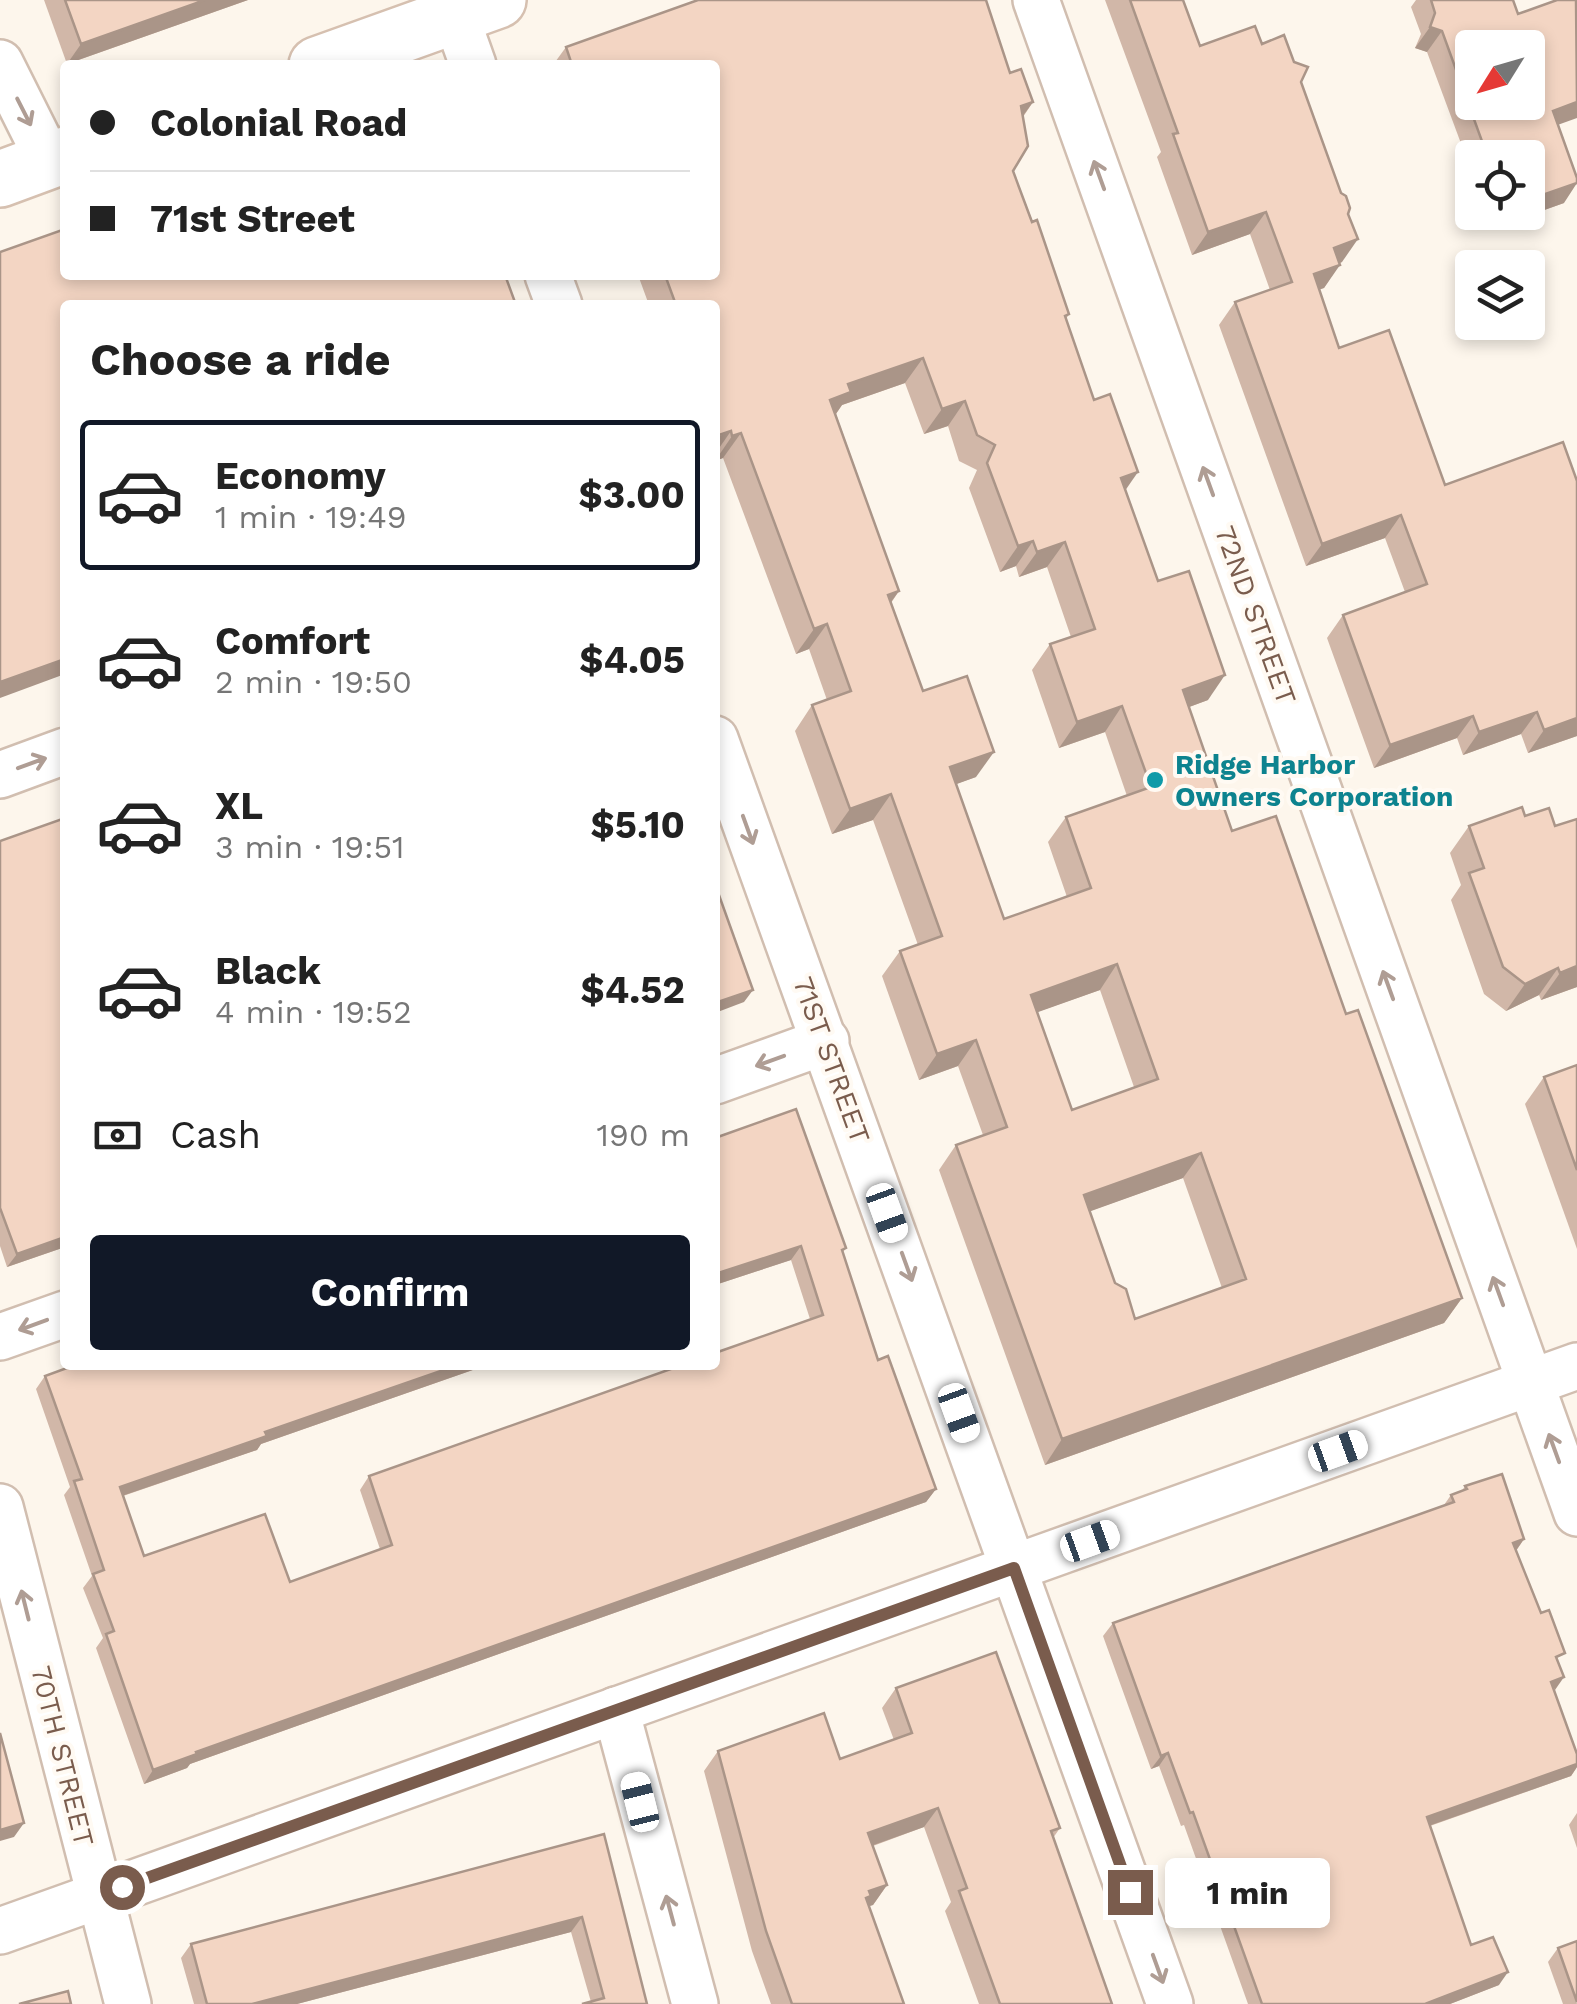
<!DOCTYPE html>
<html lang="en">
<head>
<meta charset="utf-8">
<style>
  body { margin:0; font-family:"Work Sans",sans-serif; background:#f6f6f6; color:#222; height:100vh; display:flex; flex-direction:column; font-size:38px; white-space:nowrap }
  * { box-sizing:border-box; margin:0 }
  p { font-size:32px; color:#767676 }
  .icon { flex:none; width:55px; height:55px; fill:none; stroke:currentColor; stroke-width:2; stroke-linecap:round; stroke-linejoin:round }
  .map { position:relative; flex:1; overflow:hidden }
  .side { position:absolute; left:60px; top:300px; width:660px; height:1070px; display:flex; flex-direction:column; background:#fff; border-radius:10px; box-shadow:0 5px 15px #0003 }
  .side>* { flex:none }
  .top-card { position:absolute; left:60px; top:60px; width:660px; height:220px; border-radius:10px; box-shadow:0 5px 15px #0003; display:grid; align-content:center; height:220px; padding:0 30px; background:#fff }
  .needle { width:65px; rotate:233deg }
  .fabs { position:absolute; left:1455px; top:30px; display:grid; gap:20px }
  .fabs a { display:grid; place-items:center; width:90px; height:90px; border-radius:10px; background:#fff; box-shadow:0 5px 15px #0003; font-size:50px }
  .end { position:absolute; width:45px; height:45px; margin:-22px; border:12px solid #7a5c4d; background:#fff; box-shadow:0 0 0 5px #fff }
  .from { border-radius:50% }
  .bubble { position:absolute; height:70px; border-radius:10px; background:#fff; box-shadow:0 5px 15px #0003; font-size:32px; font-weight:700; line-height:70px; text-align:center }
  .car { position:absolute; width:30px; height:60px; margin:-30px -15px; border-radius:12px; box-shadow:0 0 8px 2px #0007; background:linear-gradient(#fff 24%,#345 0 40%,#fff 0 76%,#345 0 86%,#fff 0) }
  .top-card b { display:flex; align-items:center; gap:35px; height:95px; font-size:38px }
  .top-card b+b { border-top:2px solid #e0e0e0 }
  .top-card i { width:25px; height:25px; background:#222 }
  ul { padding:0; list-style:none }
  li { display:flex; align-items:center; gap:30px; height:150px; margin:0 20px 15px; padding:0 10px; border:5px solid transparent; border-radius:10px }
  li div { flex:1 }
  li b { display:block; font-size:38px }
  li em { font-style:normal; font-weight:700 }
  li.on { border-color:#111827 }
  li>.icon { width:90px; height:90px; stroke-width:1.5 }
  h2 { padding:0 30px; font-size:45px; line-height:120px }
  .pay { display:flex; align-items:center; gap:25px; height:110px; padding:0 30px; font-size:38px }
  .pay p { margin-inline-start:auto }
  .primary-button { display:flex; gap:20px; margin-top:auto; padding:20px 30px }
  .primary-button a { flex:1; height:115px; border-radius:10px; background:#111827; color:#fff; font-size:40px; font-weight:700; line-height:115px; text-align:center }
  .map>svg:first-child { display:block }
</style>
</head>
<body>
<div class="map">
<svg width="1577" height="2004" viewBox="0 0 1577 2004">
  <rect width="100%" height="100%" fill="#fdf6ec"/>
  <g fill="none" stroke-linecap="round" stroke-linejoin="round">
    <g stroke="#d1beb0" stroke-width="50">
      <g id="street">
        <polyline points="450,0 473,65"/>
        <polyline points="1036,0 1577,1513"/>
        <polyline points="0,63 49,161"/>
        <polyline points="548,275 559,305"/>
        <polyline points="715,739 1170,2004"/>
        <polyline points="0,775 65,751"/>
        <polyline points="715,1081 826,1041"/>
        <polyline points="0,1337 65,1314"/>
        <polyline points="0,1507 128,2004"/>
        <polyline points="616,1710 695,2004"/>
        <polyline points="0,1931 1577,1366"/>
      </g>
    </g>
    <g stroke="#d6c0b0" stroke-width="60">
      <g id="secondary">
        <polyline points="317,65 498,0"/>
        <polyline points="0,179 65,155"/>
      </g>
    </g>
    <use href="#street" stroke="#fff" stroke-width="45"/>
    <use href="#secondary" stroke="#fff" stroke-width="55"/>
  </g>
  <g fill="#d1b7a8" fill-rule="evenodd">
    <polygon points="44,0 248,0 67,64"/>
    <polygon points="1105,0 1183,0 1200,46 1262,44 1301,82 1348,214 1342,262 1340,263 1324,288 1319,289 1339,348 1445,485 1577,481 1577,736 1528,753 1521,734 1463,755 1457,738 1374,768 1327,638 1343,615 1405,592 1385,538 1306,566 1219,325 1235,302 1270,290 1250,234 1192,255 1157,157 1161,152"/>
    <polygon points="1416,0 1513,0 1558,125 1564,203 1516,220 1513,212 1528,212 1528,158 1472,158 1472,183 1463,178 1469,165 1427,52 1415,48 1421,34 1411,7"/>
    <path d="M 566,47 L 1010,73 L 1033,102 L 1023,117 L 1013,171 L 1069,314 L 1066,319 L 1158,581 L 1208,700 L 1189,707 L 1232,831 L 1346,1014 L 1462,1298 L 1444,1323 L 1045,1465 L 939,1170 L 956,1145 L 983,1135 L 958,1066 L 919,1080 L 882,976 L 900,951 L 918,945 L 873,820 L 832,834 L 795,731 L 812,705 L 827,700 L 809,649 L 796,654 L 723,458 L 715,461 L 715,305 L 649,305 L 638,275 L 715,275 L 715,65 L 553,65 ZM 905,383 L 924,434 L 948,426 L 959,461 L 977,470 L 969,488 L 1000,572 L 1016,566 L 1019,577 L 1047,567 L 1071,637 L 1050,644 L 1032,670 L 1059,748 L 1105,732 L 1127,796 L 1066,817 L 1048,842 L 1067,897 L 1004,919 L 956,784 L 976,777 L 923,691 L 891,603 L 899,591 L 836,414 L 842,405 ZM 1100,990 L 1134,1087 L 1072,1110 L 1037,1012 ZM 1183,1178 L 1222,1288 L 1135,1319 L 1115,1283 L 1090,1211 Z"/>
    <polygon points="1525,816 1555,826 1577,819 1577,987 1541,1000 1539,995 1506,1011 1484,994 1451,900 1461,885 1450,853 1469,826"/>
    <polygon points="65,818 65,1247 7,1267 0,1246 0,841"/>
    <polygon points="1577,1065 1577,1249 1525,1104 1544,1077"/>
    <polygon points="715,1138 846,1248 843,1252 878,1360 936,1489 926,1502 190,1764 187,1768 144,1784 96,1648 103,1638 83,1588 92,1576 64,1495 70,1487 36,1389 45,1376 75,1365 487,1365 261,1444 257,1450 123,1496 144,1556 290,1582 380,1549 360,1490 369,1476 810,1319 791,1260 715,1285"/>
    <polygon points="1465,1486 1524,1539 1516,1551 1558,1663 1554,1690 1577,1754 1577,1767 1571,1776 1430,1826 1471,1945 1499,1985 1450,2004 1248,2004 1184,1825 1181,1826 1159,1766 1151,1769 1103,1636 1113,1623 1444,1505 1451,1495 1462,1491"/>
    <polygon points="896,1688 1060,1828 1053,1838 1112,2004 979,2004 945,1911 951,1902 924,1827 873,1846 887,1885 873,1905 869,1906 904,2004 771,2004 752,1951 704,1771 718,1751 840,1759 894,1740 882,1708"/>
    <polygon points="1577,1813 1577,1848 1569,1825"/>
    <polygon points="604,1834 647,2004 591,2002 571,1932 297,2004 194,2004 181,1958 191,1944"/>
    <polygon points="1558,1948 1577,2004 1563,2004 1548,1962"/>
  </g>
  <g fill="#aa9588">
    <polygon points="205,0 248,0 67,64 81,44"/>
    <polygon points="1430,27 1442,31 1427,52 1415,48"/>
    <polygon points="1033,102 1015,127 1021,106"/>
    <polygon points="1577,102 1577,118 1538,132 1553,111"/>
    <polygon points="1577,183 1564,203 1516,220 1521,212 1528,212 1528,204 1531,199"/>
    <polygon points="1266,212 1250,234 1192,255 1208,232"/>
    <polygon points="1358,239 1342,262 1318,271 1334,248"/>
    <polygon points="1340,265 1324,288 1298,297 1314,274"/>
    <polygon points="923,358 905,383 842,405 833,418 830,400 848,384"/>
    <polygon points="965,401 948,426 924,434 942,409"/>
    <polygon points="731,431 715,454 715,438"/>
    <polygon points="741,433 723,458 715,461 732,436"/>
    <polygon points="1138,472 1120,498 1121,478"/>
    <polygon points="1401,515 1385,538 1306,566 1322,544"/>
    <polygon points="1033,541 1016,566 1000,572 1018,546"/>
    <polygon points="1065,542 1047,567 1019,577 1037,552"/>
    <polygon points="899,591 881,616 888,595"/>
    <polygon points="827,624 809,649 796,654 814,629"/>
    <polygon points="65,659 65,674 0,698 0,682"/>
    <polygon points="1225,675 1208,700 1165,716 1183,690"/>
    <polygon points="1122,706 1105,732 1059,748 1077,722"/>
    <polygon points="1537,712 1521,734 1463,755 1479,732"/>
    <polygon points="1473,716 1457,738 1374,768 1390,745"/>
    <polygon points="1577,718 1577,736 1528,753 1544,730"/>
    <polygon points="994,752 976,777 932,793 950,767"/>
    <polygon points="891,794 873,820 832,834 850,809"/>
    <polygon points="1117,964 1100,990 1013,1021 1031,995"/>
    <polygon points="1577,966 1577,987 1541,1000 1560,973"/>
    <polygon points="1558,968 1539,995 1506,1011 1525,984"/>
    <polygon points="753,990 744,1002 715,1013 715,1003"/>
    <polygon points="976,1040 958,1066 919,1080 937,1054"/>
    <polygon points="1201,1153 1183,1178 1066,1220 1084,1195"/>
    <polygon points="65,1237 65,1247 7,1267 17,1254"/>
    <polygon points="801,1246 791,1260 715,1285 715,1274"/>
    <polygon points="1462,1298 1444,1323 1045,1465 1062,1439"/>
    <polygon points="458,1365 487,1365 261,1444 257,1450 110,1500 120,1487 265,1432"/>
    <polygon points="936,1489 926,1502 190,1764 187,1768 144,1784 153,1770 196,1752"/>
    <polygon points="1524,1539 1515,1552 1513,1543"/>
    <polygon points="1564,1677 1555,1690 1551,1682"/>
    <polygon points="1168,1753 1159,1766 1151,1769 1161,1756"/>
    <polygon points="1577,1764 1577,1767 1571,1776 1417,1830 1427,1817"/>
    <polygon points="938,1808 924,1827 854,1852 868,1833"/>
    <polygon points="24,1823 14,1837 0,1841 0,1830"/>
    <polygon points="887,1885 873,1905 863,1908 869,1891"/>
    <polygon points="582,1917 571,1932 297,2004 252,2004"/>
    <polygon points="1508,1972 1499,1985 1450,2004 1425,2004"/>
  </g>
  <g fill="#f3d5c3" stroke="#aa9588" stroke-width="2.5" fill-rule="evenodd">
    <polygon points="65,0 205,0 81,44"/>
    <path d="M 698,0 L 986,0 L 1010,73 L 1021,69 L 1033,102 L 1021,106 L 1028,146 L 1013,171 L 1032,222 L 1037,220 L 1069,314 L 1065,316 L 1094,400 L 1110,394 L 1138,472 L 1121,478 L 1158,581 L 1189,571 L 1225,675 L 1183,690 L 1232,831 L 1276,816 L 1346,1014 L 1358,1010 L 1462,1298 L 1062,1439 L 956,1145 L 1007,1127 L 976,1040 L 937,1054 L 900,951 L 942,936 L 891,794 L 850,809 L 812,705 L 851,691 L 827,624 L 814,629 L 741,433 L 732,436 L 731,431 L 716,436 L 715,433 L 715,305 L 676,305 L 665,275 L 715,275 L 715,65 L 572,65 L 566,47 ZM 923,358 L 942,409 L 965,401 L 977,435 L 995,445 L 987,463 L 1018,546 L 1033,541 L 1037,552 L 1065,542 L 1095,629 L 1050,644 L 1077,722 L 1122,706 L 1151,787 L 1066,817 L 1091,888 L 1004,919 L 950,767 L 994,752 L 967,676 L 923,691 L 888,595 L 899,591 L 830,400 L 851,392 L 848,384 ZM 1117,964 L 1158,1079 L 1072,1110 L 1031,995 ZM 1201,1153 L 1246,1279 L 1135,1319 L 1126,1289 L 1115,1283 L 1084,1195 Z"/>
    <polygon points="1130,0 1183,0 1200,46 1255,26 1262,44 1284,35 1294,62 1308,67 1301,82 1341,193 1346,196 1350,208 1348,214 1358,239 1334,248 1340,265 1314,274 1339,348 1389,330 1445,485 1563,442 1577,481 1577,718 1544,730 1537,712 1479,732 1473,716 1390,745 1343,615 1427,584 1401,515 1322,544 1235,302 1292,282 1266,212 1208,232 1173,134 1178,133"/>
    <path d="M 1431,0 L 1513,0 L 1518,14 L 1557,0 L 1576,0 L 1577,102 L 1553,111 L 1577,178 L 1577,183 L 1531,199 L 1528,190 L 1528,158 L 1478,157 L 1483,144 L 1442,31 L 1430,27 L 1435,13 ZM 1472,48 L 1528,48 L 1528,102 L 1472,102 Z"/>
    <polygon points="65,229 65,275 505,275 516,305 65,305 65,659 0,682 0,252"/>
    <polygon points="1522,807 1525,816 1549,808 1555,826 1577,819 1577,966 1560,973 1558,968 1525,984 1503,967 1469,873 1484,868 1469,826"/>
    <polygon points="65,818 65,1237 17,1254 0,1208 0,841"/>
    <polygon points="715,884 753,990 715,1003"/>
    <polygon points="1577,1065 1577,1170 1544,1077"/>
    <polygon points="796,1109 846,1248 842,1250 878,1360 888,1356 936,1489 196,1752 197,1754 153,1770 106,1634 114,1631 93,1574 104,1570 74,1481 82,1479 45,1376 75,1365 458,1365 265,1432 267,1436 120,1487 144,1556 265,1514 290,1582 392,1545 369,1476 682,1365 715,1365 715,1353 823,1315 801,1246 715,1274 715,1138"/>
    <polygon points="1502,1474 1524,1539 1513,1543 1541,1613 1549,1610 1565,1653 1556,1657 1564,1677 1551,1682 1577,1754 1577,1764 1427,1817 1471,1945 1493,1937 1508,1972 1425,2004 1262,2004 1193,1812 1190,1813 1168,1753 1161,1756 1113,1623 1454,1502 1451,1495 1467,1489 1465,1486"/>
    <polygon points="996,1652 1060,1828 1051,1831 1112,2004 1000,2004 959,1891 967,1888 938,1808 868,1833 887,1885 869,1891 871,1896 866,1898 904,2004 792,2004 766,1931 718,1751 824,1713 840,1759 912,1733 896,1688"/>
    <polygon points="0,1733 24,1823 0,1830"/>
    <polygon points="604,1834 647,2004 582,2004 604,1998 582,1917 252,2004 207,2004 191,1944"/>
    <polygon points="1577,1941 1577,2002 1558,1948"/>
    <polygon points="68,1991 71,2004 19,2004"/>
  </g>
  <defs><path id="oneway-shaft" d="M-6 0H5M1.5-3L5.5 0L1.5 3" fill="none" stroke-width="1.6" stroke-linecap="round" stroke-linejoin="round" transform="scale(2.5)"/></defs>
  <g stroke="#af9d94">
    <use href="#oneway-shaft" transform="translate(24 112) rotate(63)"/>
    <use href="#oneway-shaft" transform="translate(1099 175) rotate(-110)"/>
    <use href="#oneway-shaft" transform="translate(1208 481) rotate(-110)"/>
    <use href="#oneway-shaft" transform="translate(32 763) rotate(-20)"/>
    <use href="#oneway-shaft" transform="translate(748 830) rotate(70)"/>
    <use href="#oneway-shaft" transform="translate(1388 985) rotate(-110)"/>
    <use href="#oneway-shaft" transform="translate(770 1061) rotate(160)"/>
    <use href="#oneway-shaft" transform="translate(907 1267) rotate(70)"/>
    <use href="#oneway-shaft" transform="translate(1498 1291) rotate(-110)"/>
    <use href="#oneway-shaft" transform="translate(33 1325) rotate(160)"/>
    <use href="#oneway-shaft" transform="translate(1554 1448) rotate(-110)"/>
    <use href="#oneway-shaft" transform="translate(25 1605) rotate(-104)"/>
    <use href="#oneway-shaft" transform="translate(670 1910) rotate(-105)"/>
    <use href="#oneway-shaft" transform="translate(1158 1969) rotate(70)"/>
  </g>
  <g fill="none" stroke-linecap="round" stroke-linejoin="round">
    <polyline stroke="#7a5c4d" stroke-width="12" points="122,1887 1014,1568 1130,1892"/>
  </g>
  <circle fill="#0f9aa8" stroke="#fffaf3" stroke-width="4" cx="1155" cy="780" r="10"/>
  <g text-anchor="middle" stroke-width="8" stroke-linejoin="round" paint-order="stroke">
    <g font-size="28" fill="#7a5c4d" stroke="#fffaf3">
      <text transform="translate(1256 615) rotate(70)" y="10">72ND STREET</text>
      <text transform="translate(832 1060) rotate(70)" y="10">71ST STREET</text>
      <text transform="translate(63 1756) rotate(76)" y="10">70TH STREET</text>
    </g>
    <g font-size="28" font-weight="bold" fill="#0d838f" stroke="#fffaf3" text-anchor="start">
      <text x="1175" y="774">Ridge Harbor<tspan x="1175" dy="32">Owners Corporation</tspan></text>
    </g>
  </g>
</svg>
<div class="fabs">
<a><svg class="needle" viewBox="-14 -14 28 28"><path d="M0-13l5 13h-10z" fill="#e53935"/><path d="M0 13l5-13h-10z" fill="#767676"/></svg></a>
<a><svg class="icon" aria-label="locate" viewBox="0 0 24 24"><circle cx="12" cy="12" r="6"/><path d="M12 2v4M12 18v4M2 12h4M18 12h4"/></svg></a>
<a><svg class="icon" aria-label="layers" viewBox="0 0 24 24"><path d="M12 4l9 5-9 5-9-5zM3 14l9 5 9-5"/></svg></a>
</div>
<i class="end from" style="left:122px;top:1887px"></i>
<i class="end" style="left:1130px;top:1892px"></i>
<div class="bubble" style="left:1165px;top:1858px;width:165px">1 min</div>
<i class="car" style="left:887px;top:1213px;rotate:160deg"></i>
<i class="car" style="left:959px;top:1413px;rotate:160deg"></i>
<i class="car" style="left:1338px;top:1451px;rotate:70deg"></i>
<i class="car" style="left:1090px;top:1541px;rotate:70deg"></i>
<i class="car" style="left:640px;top:1802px;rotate:346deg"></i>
<div class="top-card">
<b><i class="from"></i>Colonial Road</b>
<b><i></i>71st Street</b>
</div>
<section class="side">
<h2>Choose a ride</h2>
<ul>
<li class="on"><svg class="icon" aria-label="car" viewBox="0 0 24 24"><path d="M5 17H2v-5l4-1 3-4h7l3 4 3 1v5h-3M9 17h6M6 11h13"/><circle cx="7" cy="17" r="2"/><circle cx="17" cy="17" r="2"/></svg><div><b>Economy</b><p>1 min · 19:49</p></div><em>$3.00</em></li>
<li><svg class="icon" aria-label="car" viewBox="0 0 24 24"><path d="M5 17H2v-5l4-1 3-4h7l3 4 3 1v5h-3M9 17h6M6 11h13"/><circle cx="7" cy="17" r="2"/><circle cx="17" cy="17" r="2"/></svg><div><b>Comfort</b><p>2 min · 19:50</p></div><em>$4.05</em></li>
<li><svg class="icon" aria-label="car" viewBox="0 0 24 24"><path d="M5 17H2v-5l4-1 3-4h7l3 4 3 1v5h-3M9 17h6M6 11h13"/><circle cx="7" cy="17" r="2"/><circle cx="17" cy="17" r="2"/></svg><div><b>XL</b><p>3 min · 19:51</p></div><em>$5.10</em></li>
<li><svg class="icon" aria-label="car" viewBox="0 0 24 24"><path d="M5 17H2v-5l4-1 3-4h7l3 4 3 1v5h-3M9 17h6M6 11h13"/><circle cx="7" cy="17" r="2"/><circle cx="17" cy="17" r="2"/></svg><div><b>Black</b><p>4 min · 19:52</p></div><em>$4.52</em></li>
</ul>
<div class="pay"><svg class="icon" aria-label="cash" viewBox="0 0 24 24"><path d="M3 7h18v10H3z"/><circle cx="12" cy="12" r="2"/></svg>Cash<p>190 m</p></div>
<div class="primary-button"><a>Confirm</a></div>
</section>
</div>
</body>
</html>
